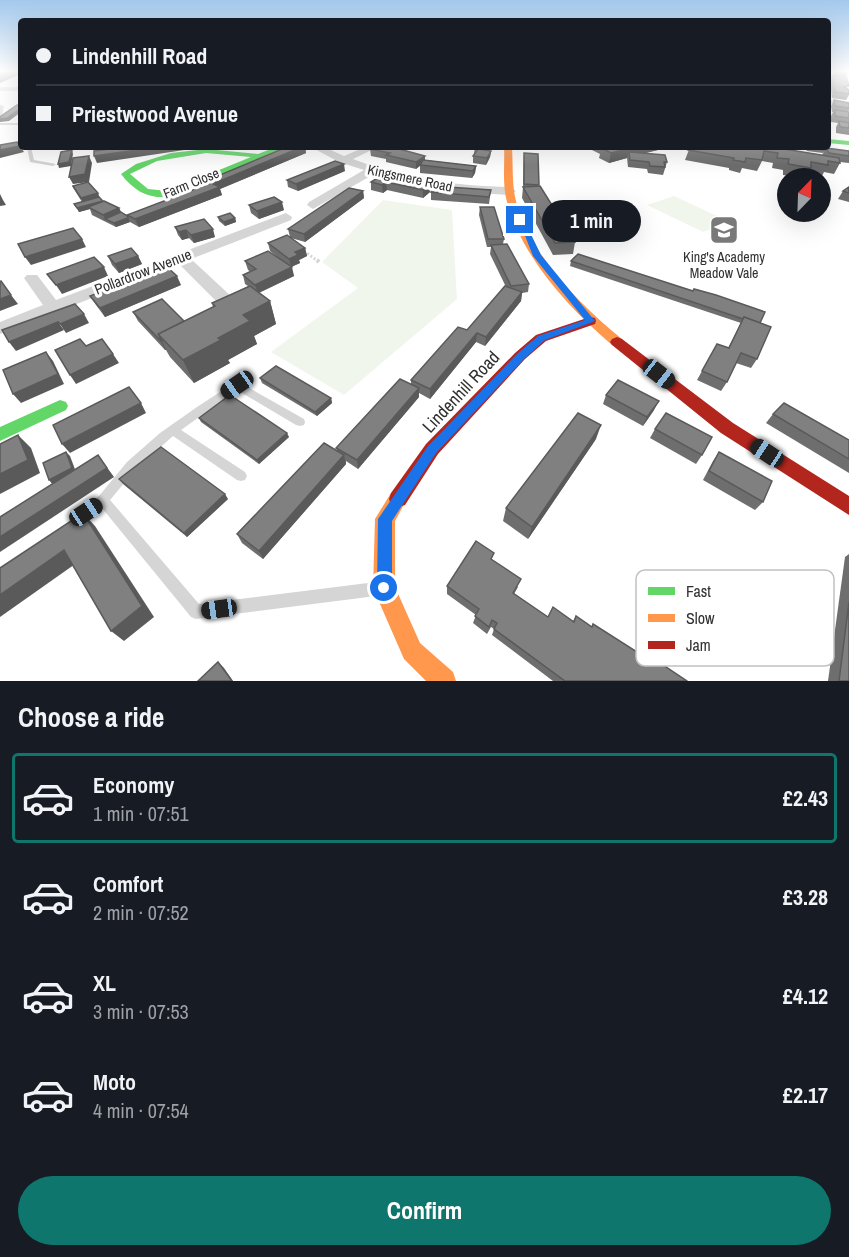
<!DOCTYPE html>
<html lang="en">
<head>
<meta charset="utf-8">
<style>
  body { margin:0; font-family:"Archivo Narrow",sans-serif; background:#20242c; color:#f1f3f6; height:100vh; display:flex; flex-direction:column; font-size:22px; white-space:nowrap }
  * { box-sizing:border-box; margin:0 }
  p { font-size:20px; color:#9ea1a6 }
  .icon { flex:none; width:33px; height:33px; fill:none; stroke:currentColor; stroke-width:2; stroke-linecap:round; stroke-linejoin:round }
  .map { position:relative; height:681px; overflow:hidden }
  .sheet { display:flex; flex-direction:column; background:#171b24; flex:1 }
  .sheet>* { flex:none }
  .hud { position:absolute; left:18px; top:18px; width:813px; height:132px; border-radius:6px; box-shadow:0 6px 24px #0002; display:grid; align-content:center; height:132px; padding:0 18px; background:#171b24 }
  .needle { width:39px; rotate:23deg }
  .tools { position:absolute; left:777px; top:168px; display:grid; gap:12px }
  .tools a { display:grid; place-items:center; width:54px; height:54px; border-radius:50%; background:#171b24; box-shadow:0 6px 24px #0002; font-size:30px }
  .end { position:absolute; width:27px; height:27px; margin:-14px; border:8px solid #1a73e8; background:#fff; box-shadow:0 0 0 3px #fff }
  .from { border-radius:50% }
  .bubble { position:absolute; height:42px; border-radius:21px; background:#171b24; box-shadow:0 6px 24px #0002; font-size:20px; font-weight:800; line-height:42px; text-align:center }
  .car { position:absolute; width:18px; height:36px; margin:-18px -9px; border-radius:8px; box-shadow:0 0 4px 2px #0007; background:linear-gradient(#222 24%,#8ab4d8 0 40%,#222 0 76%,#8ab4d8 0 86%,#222 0) }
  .hud b { display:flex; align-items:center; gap:21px; height:57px; font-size:22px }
  .hud b+b { border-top:2px solid #363941 }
  .hud i { width:15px; height:15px; background:#f1f3f6 }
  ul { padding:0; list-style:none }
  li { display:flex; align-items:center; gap:18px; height:90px; margin:0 12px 9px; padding:0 6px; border:3px solid transparent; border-radius:6px }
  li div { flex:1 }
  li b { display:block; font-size:22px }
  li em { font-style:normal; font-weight:800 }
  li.current { border-color:#0f766e }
  li>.icon { width:54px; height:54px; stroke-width:1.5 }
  h2 { padding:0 18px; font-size:27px; line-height:72px }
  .cta { display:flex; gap:12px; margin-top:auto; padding:12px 18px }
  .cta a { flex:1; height:69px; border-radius:36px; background:#0f766e; color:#fff; font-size:24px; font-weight:800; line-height:69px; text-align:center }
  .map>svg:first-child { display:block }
</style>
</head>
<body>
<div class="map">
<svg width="849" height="681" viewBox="0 0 849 681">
  <rect width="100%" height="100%" fill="#fff"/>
  <g fill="#f1f6ed">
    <polygon points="674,196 730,222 703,232 647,205"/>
    <polygon points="383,200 452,210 457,299 344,395 271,352 358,288 322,262"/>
  </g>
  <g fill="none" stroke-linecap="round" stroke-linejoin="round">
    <polyline stroke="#d5d5d5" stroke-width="3" stroke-dasharray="2 2" stroke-linecap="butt" points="304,251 319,262"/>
    <polyline stroke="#d5d5d5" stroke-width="4" stroke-dasharray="3 3" stroke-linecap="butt" points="317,260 319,262"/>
    <g fill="#d5d5d5" fill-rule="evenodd">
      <polygon points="0,105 4,106 2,117 0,118"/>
      <rect x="0" y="123" width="21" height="2"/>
      <polygon points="27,147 31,147 34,160 56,164 53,166 30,162"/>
      <polygon points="237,381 304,419 305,422 304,425 300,426 296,425 237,390 181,430 245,472 247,476 245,480 241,481 237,480 173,436 135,470 110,500 199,604 376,582 381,584 383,589 381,594 376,596 196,619 191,617 102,508 75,525 70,523 69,519 70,515 99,496 127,462 160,433 197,407"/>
    </g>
    <g fill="#d5d5d5" fill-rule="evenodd">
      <rect x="0" y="87" width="21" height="4"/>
      <polygon points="828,100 849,102 849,106 828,104"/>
      <path d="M 311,147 L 324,147 L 344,156 L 365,147 L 378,147 L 353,159 C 404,179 456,186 510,187 L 516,191 L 510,195 C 464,193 418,188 374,174 L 313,209 L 307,205 L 309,202 L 364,170 L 339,162 Z"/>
      <polygon points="286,213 292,217 291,220 191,259 233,298 235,302 233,306 221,306 179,264 0,334 0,322 43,305 24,278 27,275 37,275 56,300"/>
    </g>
    <g fill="#63d668" fill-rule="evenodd">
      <polygon points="828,139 849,141 849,145 828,143"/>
      <polygon points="21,142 21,146 0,150 0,146"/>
      <path d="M 276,147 L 286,147 L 170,197 C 148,199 134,191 121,174 L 136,164 L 171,153 L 206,149 L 258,154 ZM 206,153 L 251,157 L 168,191 L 148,189 L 130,174 L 157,161 Z"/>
      <polygon points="60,400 66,402 68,406 66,410 0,441 0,427"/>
    </g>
    <g fill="#ff974d" fill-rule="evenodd">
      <path d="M 504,147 L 512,147 C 513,164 512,181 515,197 C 527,252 580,305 622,339 L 624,342 L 622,345 L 612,345 C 569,308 523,259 507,202 C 502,184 505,165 504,147 Z"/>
      <polygon points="398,491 405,493 407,499 395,521 395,587 420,643 453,672 456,681 426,681 404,659 373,588 375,519 391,493"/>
    </g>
    <g fill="#b3261e" fill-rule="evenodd">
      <polygon points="590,317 595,318 596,321 595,324 546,341 525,359 438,454 405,505 398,507 391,505 389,499 391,493 426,444 515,353 536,335"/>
      <polygon points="617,337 622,339 733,423 849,496 849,515 721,433 612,345 610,342 612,339"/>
    </g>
  </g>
  <g fill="#6e6e6e">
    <polygon points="835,71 840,71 847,74 845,77 847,89 849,90 849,95 846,100 832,98 830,81"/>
    <polygon points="834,100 849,103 849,110 848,112 849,112 849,135 836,133 836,127 838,123 831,122 831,116 833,112 832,112 831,106"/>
    <polygon points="287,147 305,147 306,153 220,189 222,195 139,227 130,222 116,227 92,215 90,209 79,212 74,204 82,202 72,186 99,197 103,202 119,208 121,212 127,215 209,184 208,180"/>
    <polygon points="475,147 491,147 490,151 491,151 490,157 486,165 473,163 473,156 475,153 474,153"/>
    <polygon points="592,147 666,147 666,148 645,153 667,162 663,175 648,173 647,169 628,167 627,158 609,163 599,158 600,154 592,150"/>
    <polygon points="690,147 772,147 822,155 826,148 849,151 849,163 840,162 840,163 834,174 824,172 822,176 809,173 806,178 783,175 783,170 772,168 773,163 762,161 757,171 742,168 740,173 729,170 729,168 685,160"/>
    <polygon points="804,147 823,147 825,150 823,153 807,151"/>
    <polygon points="370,149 425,160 476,166 475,173 472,178 420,173 420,166 416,169 386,162 386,159 371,156"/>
    <polygon points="524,153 538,154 538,186 575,242 573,254 553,255 522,198 523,187"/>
    <polygon points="345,171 298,191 288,187 287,180"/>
    <polygon points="382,175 430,192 423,198 387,190 383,193 371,190 371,182"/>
    <polygon points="849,187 849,202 838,199 843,191"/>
    <polygon points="491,190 489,204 431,200 431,192"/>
    <polygon points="363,191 364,198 305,242 291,238 305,248 307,256 299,260 300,263 291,267 294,276 259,293 270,301 276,324 254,336 257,344 228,360 230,363 194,383 170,357 166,350 165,350 138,321 133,312 184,321 213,307 212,303 248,286 245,284 243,275 251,272 248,270 245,261 285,263 270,251 268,243 290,237 288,229"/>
    <polygon points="249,205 284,210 259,219 251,213"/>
    <polygon points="480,207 504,239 503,244 529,284 528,292 522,293 521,301 485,346 476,342 430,399 419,393 419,397 358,469 346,461 346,464 263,559 242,543 237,534 337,450 336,448 411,384 411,380 467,330 506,287 490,254 491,247 487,247 479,215"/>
    <polygon points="218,217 235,218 236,222 225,226 219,221"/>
    <polygon points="175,227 215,237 194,243 189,238 182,240 178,235"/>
    <polygon points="108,256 138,256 142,264 119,273 112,265"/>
    <polygon points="571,261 760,323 757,359 751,368 736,363 727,382 721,391 697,380 717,344 728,348 741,323 570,266"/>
    <polygon points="181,285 105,317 96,305 90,296"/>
    <polygon points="260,378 331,398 332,403 317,416 262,383"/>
    <polygon points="606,395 654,410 643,426 603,404"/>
    <polygon points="773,414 849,440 849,473 766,423"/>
    <polygon points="199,418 289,437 259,464 201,422"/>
    <polygon points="655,429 702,455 696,464 650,438"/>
    <polygon points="596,439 528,539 503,521 506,508"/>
    <polygon points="719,452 763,502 755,510 703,480 713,461"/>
    <polygon points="119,479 228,499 187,537 123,484"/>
    <polygon points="849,554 849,681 828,681 845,557"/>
    <polygon points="492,560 518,587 514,594 548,617 573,621 576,616 591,626 649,660 651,657 687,681 553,681 492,635 494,629 491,627 487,634 473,623 476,615 447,594 447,586"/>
  </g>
  <g fill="#5a5a5a">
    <polygon points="13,71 21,71 21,74 0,83 0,76"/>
    <polygon points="21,108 21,112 9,121 0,122 0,119"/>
    <polygon points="20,146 24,152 0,158 0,150"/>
    <polygon points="35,147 58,147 37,150"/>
    <polygon points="158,147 190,147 191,149 97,163 94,156"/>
    <polygon points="302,147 305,147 306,153 220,189 222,195 139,227 135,219 217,188 215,183"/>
    <polygon points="634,147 666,147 666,148 630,157 629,152 627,158 609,163 611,153"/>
    <polygon points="72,150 73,154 71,166 59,168 58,164"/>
    <polygon points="491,151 490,157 486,165 487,158"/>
    <polygon points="89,156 92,163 89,182 73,184 69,177"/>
    <polygon points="425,156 425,163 420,165 416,169 416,162"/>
    <polygon points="344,164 345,171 298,191 296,184"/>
    <polygon points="476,166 475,173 472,178 473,171"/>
    <polygon points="386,182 387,190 383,193 382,185"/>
    <polygon points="430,185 430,192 423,198 423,190"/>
    <polygon points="363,191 364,198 305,242 304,234"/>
    <polygon points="98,193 101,201 85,205 81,198"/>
    <polygon points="0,194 3,200 6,205 0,206"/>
    <polygon points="103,201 88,207 90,209 79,212 77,208"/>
    <polygon points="282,202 284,210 259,219 257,211"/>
    <polygon points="119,208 123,216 105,219 107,223 103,215"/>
    <polygon points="128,218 130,222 116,227 114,223"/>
    <polygon points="235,218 236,222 225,226 224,222"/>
    <polygon points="213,229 215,237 194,243 191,235"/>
    <polygon points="186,230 189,238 182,240 179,232"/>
    <polygon points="82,239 86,247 31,265 25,257"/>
    <polygon points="305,248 307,256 299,260 300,263 291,267 289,259 295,252"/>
    <polygon points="138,256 142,264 119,273 115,264"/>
    <polygon points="104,267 108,276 62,294 56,285"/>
    <polygon points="292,267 294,276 258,293 255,285"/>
    <polygon points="177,276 181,285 105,317 100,308"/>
    <polygon points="522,292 521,301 485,346 486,337"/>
    <polygon points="11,295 18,304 0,311 0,299"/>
    <polygon points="270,301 276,324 254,336 257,344 228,360 230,363 194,383 183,360 218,338 243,315"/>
    <polygon points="84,314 89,323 66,333 60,324"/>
    <polygon points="58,322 64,330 16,351 9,342"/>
    <polygon points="477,333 476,342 430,399 430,389"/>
    <polygon points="161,341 162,341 166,350 165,350"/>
    <polygon points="46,352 53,361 64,384 21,403 13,394"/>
    <polygon points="113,354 119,363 76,384 70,375"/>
    <polygon points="419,388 419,397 358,469 357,460"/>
    <polygon points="331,398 332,403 317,416 315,412"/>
    <polygon points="659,401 654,410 643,426 647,417"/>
    <polygon points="141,403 146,413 70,453 62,444"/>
    <polygon points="601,425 596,439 528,539 532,527"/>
    <polygon points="287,433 289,437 259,464 257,460"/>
    <polygon points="18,435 31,448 40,473 0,494 0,474"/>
    <polygon points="66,452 70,456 76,472 53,485 49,480"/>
    <polygon points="98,455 114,477 0,552 0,537"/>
    <polygon points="344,455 346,464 263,559 259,551"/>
    <polygon points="225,494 228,499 187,537 184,533"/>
    <polygon points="83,513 95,526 154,617 124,641 111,631"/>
    <polygon points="64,550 78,562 0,617 0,595"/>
    <polygon points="218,662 224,668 233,681 232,681"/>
  </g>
  <g fill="#808080" stroke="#5a5a5a" stroke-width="1.5">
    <polygon points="6,71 13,71 0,76 0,73"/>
    <polygon points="836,71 846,72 847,74 836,74"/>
    <polygon points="832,76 846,77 849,86 844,87 849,90 849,94 835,92"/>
    <polygon points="834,100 849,103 849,108 835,106"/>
    <polygon points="17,105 21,105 21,108 7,118 0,119 0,117"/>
    <polygon points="835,110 849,112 849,118 835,116"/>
    <polygon points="839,121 849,123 849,128 840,127"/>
    <polygon points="17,142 20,146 0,150 0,145"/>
    <polygon points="125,147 158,147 94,156 94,151"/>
    <polygon points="287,147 302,147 215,183 208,180"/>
    <polygon points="373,147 392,147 425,156 416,162 386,155 390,153 370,149"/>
    <polygon points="607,147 634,147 611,153 601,148"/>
    <polygon points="690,147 772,147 839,158 840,163 828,161 828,165 811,162 811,168 788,164 789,159 777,158 778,153 764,151 762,160 746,158 745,162 733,160 734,158 688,150"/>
    <polygon points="808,147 823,147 825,150 808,148"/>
    <polygon points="826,148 849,151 849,156 829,153"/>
    <polygon points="478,149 491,151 487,158 473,156"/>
    <polygon points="72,150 69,162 58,164 61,152"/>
    <polygon points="629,152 665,155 667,162 664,162 665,167 650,166 649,162 630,160"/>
    <polygon points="524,153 538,154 539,185 524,184"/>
    <polygon points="89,156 85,174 69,177 73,158"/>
    <polygon points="423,160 476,166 473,171 420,165"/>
    <polygon points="335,161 344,164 296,184 287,180"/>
    <polygon points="382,175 430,185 423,190 386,182 382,185 371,182"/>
    <polygon points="88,182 98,193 81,198 73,186"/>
    <polygon points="211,183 220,187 135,219 127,215"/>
    <polygon points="433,186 491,190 489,197 431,192"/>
    <polygon points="540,186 575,242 555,243 523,187"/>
    <polygon points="849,187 849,193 843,191"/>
    <polygon points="349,188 363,191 304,234 288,229"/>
    <polygon points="99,197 103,201 77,208 74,204"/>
    <polygon points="274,197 282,202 257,211 249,205"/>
    <polygon points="104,201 119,208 103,215 88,207"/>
    <polygon points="480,207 494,207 504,239 488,239"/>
    <polygon points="121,212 127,216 128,218 114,223 105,219"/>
    <polygon points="230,213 235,218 224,222 218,217"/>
    <polygon points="204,219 213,229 191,235 186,230 179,232 175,227"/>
    <polygon points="73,228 82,239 25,257 18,244"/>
    <polygon points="287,235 305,248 295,252 298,255 289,259 268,243"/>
    <polygon points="507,244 529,284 511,286 491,245"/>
    <polygon points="131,248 138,256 115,264 108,256"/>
    <polygon points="268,251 292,267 255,285 243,275 256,269 245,261"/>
    <polygon points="578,254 693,291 694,289 716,295 765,312 760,323 744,317 743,319 571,261"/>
    <polygon points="94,257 104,267 56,285 47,274"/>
    <polygon points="166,266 177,276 100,308 90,296"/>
    <polygon points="1,281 11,295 0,299 0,282"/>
    <polygon points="250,286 270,301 243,315 250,321 218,338 221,340 183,360 158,334 215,306 212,303"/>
    <polygon points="505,286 522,292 486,337 477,333 430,389 411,380 458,327 467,330"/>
    <polygon points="162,299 184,321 158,334 162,341 161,341 133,312"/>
    <polygon points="75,304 84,314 60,324 58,322 9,342 2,330"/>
    <polygon points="744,317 771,327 757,359 741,353 727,382 702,371 717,344 729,348"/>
    <polygon points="80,339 86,346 102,339 113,354 70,375 55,350"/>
    <polygon points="46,352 58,374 13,394 3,370"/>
    <polygon points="276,366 331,398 315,412 260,378"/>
    <polygon points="400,379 419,388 357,460 336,448"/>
    <polygon points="618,380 659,401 647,417 606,395"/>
    <polygon points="129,387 141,403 62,444 53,425"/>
    <polygon points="230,395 287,433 257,460 199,418"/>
    <polygon points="784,403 849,440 849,459 773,414"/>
    <polygon points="578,413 601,425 532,527 506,508"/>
    <polygon points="666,413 712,437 702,455 655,429"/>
    <polygon points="18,435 28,460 0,474 0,444"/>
    <polygon points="324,443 344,455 259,551 237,534"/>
    <polygon points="161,447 225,494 184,533 119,479"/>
    <polygon points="66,452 72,468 49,480 43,463"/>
    <polygon points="719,452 772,481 763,502 709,471"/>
    <polygon points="98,455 107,468 0,537 0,517"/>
    <polygon points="83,513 142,606 111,631 64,550 0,595 0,568"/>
    <polygon points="476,541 494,553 491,559 521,579 513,593 548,617 553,607 574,622 576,616 592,627 593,624 651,661 651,657 687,681 565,681 494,629 497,623 492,620 489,627 475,616 479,609 447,586"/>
    <polygon points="849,602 849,681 839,681"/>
    <polygon points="218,662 232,681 198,681"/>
  </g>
  <linearGradient id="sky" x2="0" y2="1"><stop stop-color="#a3c8ec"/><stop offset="0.43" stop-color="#fff"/><stop offset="1" stop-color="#fff" stop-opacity="0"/></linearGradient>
  <rect width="849" height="166" fill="url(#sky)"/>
  <polygon fill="#1a73e8" points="518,218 524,220 541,255 595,321 545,340 524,359 436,453 392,521 392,588 390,593 384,596 379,593 377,588 378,519 428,446 517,354 538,336 585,320 533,256"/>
  <defs>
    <g id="school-square" transform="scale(1.5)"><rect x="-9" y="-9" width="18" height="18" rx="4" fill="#797979" stroke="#fff"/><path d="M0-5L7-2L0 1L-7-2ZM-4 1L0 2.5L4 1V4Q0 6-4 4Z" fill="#fff"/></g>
  </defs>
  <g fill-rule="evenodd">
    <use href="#school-square" x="724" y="230"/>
  </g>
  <g text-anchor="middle" stroke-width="6" stroke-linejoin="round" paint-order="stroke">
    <g font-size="14" fill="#313131" stroke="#fff">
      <text transform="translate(410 178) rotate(12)" y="5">Kingsmere Road</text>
      <text transform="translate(191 183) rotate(-22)" y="5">Farm Close</text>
    </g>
    <g font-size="14" fill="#313131" stroke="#fff">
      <text x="724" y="262">King's Academy<tspan x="724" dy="16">Meadow Vale</tspan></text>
    </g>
    <g font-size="15" fill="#313131" stroke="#fff">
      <text transform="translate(143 272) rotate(-21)" y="5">Pollardrow Avenue</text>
    </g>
    <g font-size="18" fill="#313131" stroke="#fff">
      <text transform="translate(461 392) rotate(-47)" y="6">Lindenhill Road</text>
    </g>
  </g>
  <rect x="636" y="570" width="198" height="96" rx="9" fill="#fff" stroke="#c1c1c1" stroke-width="1.5"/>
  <rect x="648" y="587" width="27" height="8" fill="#63d668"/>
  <rect x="648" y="614" width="27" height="8" fill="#ff974d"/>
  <rect x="648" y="641" width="27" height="8" fill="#b3261e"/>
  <g font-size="16" fill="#313131">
    <text x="686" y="597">Fast</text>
    <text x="686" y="624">Slow</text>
    <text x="686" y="651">Jam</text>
  </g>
</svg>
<div class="tools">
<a><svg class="needle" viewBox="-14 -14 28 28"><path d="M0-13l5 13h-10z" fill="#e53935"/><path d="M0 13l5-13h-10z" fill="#9ea1a6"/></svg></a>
</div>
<i class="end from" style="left:384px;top:588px"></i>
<i class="end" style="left:520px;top:220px"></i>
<div class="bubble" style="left:542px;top:200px;width:99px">1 min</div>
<i class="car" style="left:659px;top:374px;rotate:128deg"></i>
<i class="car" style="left:237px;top:385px;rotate:235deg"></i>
<i class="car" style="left:767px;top:453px;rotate:303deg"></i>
<i class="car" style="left:86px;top:512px;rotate:57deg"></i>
<i class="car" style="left:219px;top:609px;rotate:262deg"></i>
<div class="hud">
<b><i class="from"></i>Lindenhill Road</b>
<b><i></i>Priestwood Avenue</b>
</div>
</div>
<section class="sheet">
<h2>Choose a ride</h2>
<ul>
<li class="current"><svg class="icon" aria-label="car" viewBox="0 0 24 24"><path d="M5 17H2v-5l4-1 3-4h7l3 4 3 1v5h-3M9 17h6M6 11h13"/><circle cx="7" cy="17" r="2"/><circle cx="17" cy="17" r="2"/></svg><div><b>Economy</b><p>1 min · 07:51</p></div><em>£2.43</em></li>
<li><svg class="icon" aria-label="car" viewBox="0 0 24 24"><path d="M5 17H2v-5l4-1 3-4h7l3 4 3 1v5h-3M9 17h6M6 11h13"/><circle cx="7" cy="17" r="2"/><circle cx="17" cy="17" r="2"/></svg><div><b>Comfort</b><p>2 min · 07:52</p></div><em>£3.28</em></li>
<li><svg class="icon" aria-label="car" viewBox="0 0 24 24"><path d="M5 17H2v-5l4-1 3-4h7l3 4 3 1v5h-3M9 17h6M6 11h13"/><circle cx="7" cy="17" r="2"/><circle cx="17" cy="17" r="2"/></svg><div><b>XL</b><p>3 min · 07:53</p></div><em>£4.12</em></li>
<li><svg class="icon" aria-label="car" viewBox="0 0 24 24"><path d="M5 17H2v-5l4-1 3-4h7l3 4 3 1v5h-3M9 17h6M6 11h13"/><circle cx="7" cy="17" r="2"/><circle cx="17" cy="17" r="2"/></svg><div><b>Moto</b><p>4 min · 07:54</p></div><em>£2.17</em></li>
</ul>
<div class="cta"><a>Confirm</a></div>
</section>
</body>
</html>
